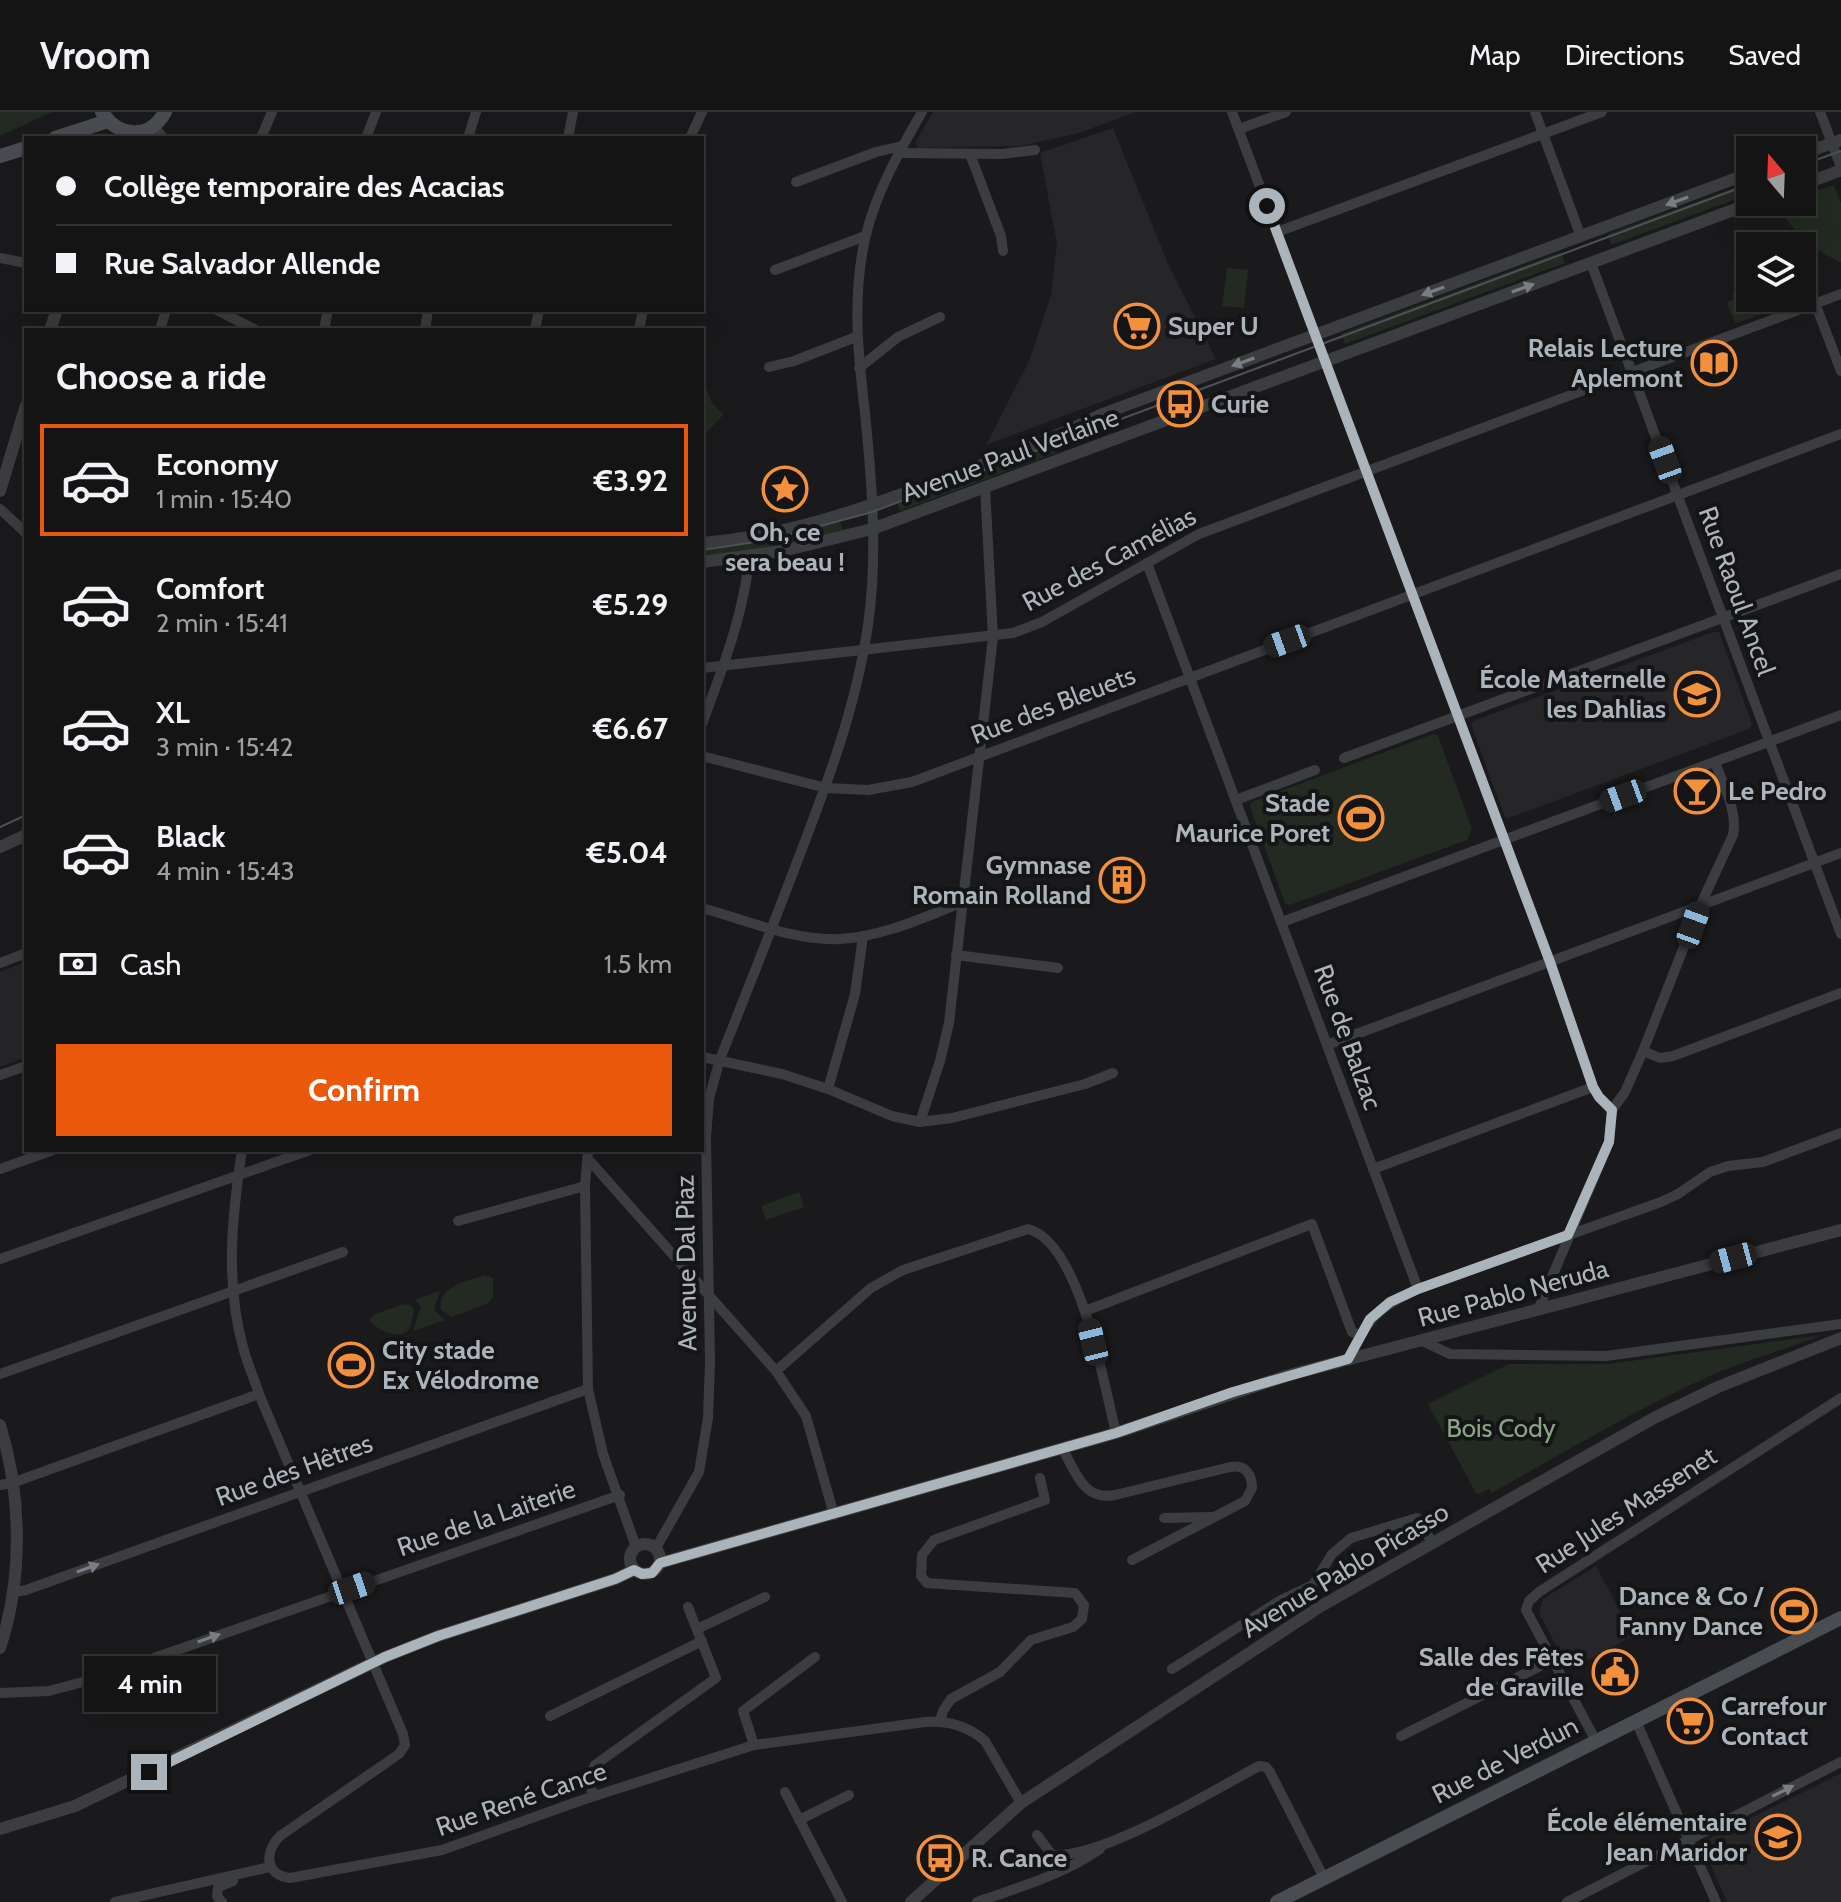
<!DOCTYPE html>
<html lang="en">
<head>
<meta charset="utf-8">
<style>
  body { margin:0; font-family:Cabin,sans-serif; background:#212122; color:#f1f3f6; height:100vh; display:flex; flex-direction:column; font-size:30px; white-space:nowrap }
  * { box-sizing:border-box; margin:0 }
  p { font-size:26px; color:#9d9ea0 }
  .icon { flex:none; width:44px; height:44px; fill:none; stroke:currentColor; stroke-width:2; stroke-linecap:round; stroke-linejoin:round }
  .map { position:relative; flex:1; overflow:hidden }
  .drawer { position:absolute; left:24px; top:216px; width:680px; height:824px; display:flex; flex-direction:column; background:#141415; border-radius:0px; box-shadow:0 8px 32px #0002,0 0 0 2px #333334 }
  .drawer>* { flex:none }
  .hud { position:absolute; left:24px; top:24px; width:680px; height:176px; border-radius:0px; box-shadow:0 8px 32px #0002,0 0 0 2px #333334; display:grid; align-content:center; height:176px; padding:0 32px; background:#141415 }
  .needle { width:52px; rotate:341deg }
  .tools { position:absolute; left:1736px; top:24px; display:grid; gap:16px }
  .tools a { display:grid; place-items:center; width:80px; height:80px; border-radius:0px; background:#141415; box-shadow:0 8px 32px #0002,0 0 0 2px #333334; font-size:40px }
  .end { position:absolute; width:36px; height:36px; margin:-18px; border:10px solid #acb4bb; background:#111; box-shadow:0 0 0 4px #111 }
  .from { border-radius:50% }
  .bubble { position:absolute; height:56px; border-radius:0px; background:#141415; box-shadow:0 8px 32px #0002,0 0 0 2px #333334; font-size:26px; font-weight:700; line-height:56px; text-align:center }
  .car { position:absolute; width:24px; height:48px; margin:-24px -12px; border-radius:10px; box-shadow:0 0 6px 2px #0007; background:linear-gradient(#222 24%,#8ab4d8 0 40%,#222 0 76%,#8ab4d8 0 86%,#222 0) }
  .hud b { display:flex; align-items:center; gap:28px; height:76px; font-size:30px }
  .hud b+b { border-top:2px solid #333334 }
  .hud i { width:20px; height:20px; background:#f1f3f6 }
  ul { padding:0; list-style:none }
  li { display:flex; align-items:center; gap:24px; height:112px; margin:0 16px 12px; padding:0 16px; border:4px solid transparent; border-radius:0px }
  li div { flex:1 }
  li b { display:block; font-size:30px }
  li em { font-style:normal; font-weight:700 }
  li.on { border-color:#ea580c }
  li>.icon { width:72px; height:72px; stroke-width:1.5 }
  h2 { padding:0 32px; font-size:36px; line-height:96px }
  .pay { display:flex; align-items:center; gap:20px; height:88px; padding:0 32px; font-size:30px }
  .pay p { margin-inline-start:auto }
  .button { display:flex; gap:16px; margin-top:auto; padding:16px 32px }
  .button a { flex:1; height:92px; border-radius:0px; background:#ea580c; color:#fff; font-size:32px; font-weight:700; line-height:92px; text-align:center }
  header { display:flex; align-items:center; gap:48px; box-sizing:border-box; height:112px; padding:0 40px; background:#141415; border-bottom:2px solid #333334 }
  header strong { font-size:38px }
  nav { display:flex; gap:44px; margin-inline-start:auto; font-size:28px }
  .map>svg:first-child { display:block }
</style>
</head>
<body>
<header>
<strong>Vroom</strong>
<nav><a>Map</a><a>Directions</a><a>Saved</a></nav>
</header>
<div class="map">
<svg width="1841" height="1790" viewBox="0 0 1841 1790">
  <rect width="100%" height="100%" fill="#1a1a1c"/>
  <g fill="#262629">
    <polygon points="933,0 1136,0 1079,21 1021,34 918,36 915,31"/>
    <polygon points="1113,16 1169,154 1216,247 986,333 1030,247 1051,183 1057,132 1040,41"/>
    <polygon points="1713,520 1719,520 1752,612 1749,617 1509,706 1505,705 1471,613 1473,609"/>
    <polygon points="26,849 26,945 0,955 0,860"/>
    <polygon points="1596,1454 1633,1524 1569,1558 1539,1501 1543,1487"/>
    <polygon points="1841,1661 1841,1790 1727,1790 1701,1731"/>
  </g>
  <g fill="#222a21">
    <polygon points="0,0 52,0 0,24"/>
    <polygon points="1750,70 1750,82 1611,133 1608,122"/>
    <polygon points="1834,73 1841,91 1841,151 1806,131 1774,93 1802,90 1802,83"/>
    <polygon points="1561,140 1565,151 1345,232 1341,222"/>
    <polygon points="1227,156 1248,158 1244,196 1222,194"/>
    <polygon points="1750,173 1750,186 1768,186 1771,193 1763,196 1764,201 1735,212 1727,190 1734,187 1732,180"/>
    <polygon points="705,273 712,291 723,303 702,325 702,277"/>
    <polygon points="1057,329 1061,339 900,399 896,388"/>
    <polygon points="840,408 843,419 772,436 702,446 702,434"/>
    <polygon points="1433,622 1438,624 1472,717 1467,728 1290,793 1285,791 1250,695 1251,690"/>
    <polygon points="799,1080 804,1095 766,1108 761,1094"/>
    <path d="M 485,1163 L 493,1166 L 493,1185 L 488,1191 L 452,1205 L 441,1198 C 437,1174 467,1169 485,1163 Z"/>
    <polygon points="440,1179 434,1198 445,1208 413,1219 421,1194 414,1188"/>
    <path d="M 403,1192 L 411,1193 L 414,1198 C 413,1203 412,1212 409,1217 C 400,1230 375,1217 369,1208 L 373,1203 Z"/>
    <path d="M 1822,1223 C 1788,1237 1752,1246 1719,1260 C 1640,1295 1566,1339 1492,1381 L 1489,1377 L 1477,1383 L 1428,1292 L 1509,1252 L 1608,1252 Z"/>
    <polygon points="355,1232 367,1267 347,1274 334,1239"/>
  </g>
  <g fill="none" stroke-linecap="round" stroke-linejoin="round">
    <g stroke="#3b3d41" stroke-width="10">
      <polyline points="1232,0 1550,850 1593,975 1599,985 1612,998"/>
      <polyline points="1535,0 1581,125"/>
      <polyline points="1820,0 1841,55"/>
      <polyline points="154,14 163,26"/>
      <polyline points="1239,17 1286,0"/>
      <polyline points="261,26 272,0"/>
      <polyline points="366,26 376,0"/>
      <polyline points="468,26 476,0"/>
      <polyline points="568,26 573,0"/>
      <polyline points="690,26 702,0"/>
      <polyline points="899,41 1002,42 1035,38"/>
      <polyline points="970,42 1001,124 1003,139"/>
      <polyline points="796,70 876,40 902,34"/>
      <polyline points="1277,120 1602,0"/>
      <polyline points="0,146 26,151"/>
      <polyline points="1591,151 1841,822"/>
      <polyline points="775,158 865,124"/>
      <polyline points="1815,191 1841,259"/>
      <polyline points="217,198 256,218"/>
      <polyline points="160,218 166,198"/>
      <polyline points="324,218 328,198"/>
      <polyline points="425,218 428,198"/>
      <polyline points="535,218 539,198"/>
      <polyline points="639,218 643,198"/>
      <polyline points="769,255 794,249 856,225"/>
      <polyline points="859,256 898,225 940,205"/>
      <polyline points="0,397 26,421"/>
      <polyline points="1147,451 1418,1177"/>
      <polyline points="702,556 1013,521 1042,510 1199,422 1841,182"/>
      <path d="M 702,612 C 721,561 745,499 749,445"/>
      <polyline points="702,644 826,676 868,678 912,670 1841,322"/>
      <polyline points="1344,646 1841,462"/>
      <polyline points="1236,688 1315,658"/>
      <path d="M 702,796 C 746,808 793,829 840,827 C 882,825 925,805 963,790"/>
      <polyline points="1282,810 1841,603"/>
      <polyline points="956,843 1058,856"/>
      <polyline points="0,851 26,841"/>
      <polyline points="1327,933 1841,741"/>
      <polyline points="1643,939 1660,946 1673,944 1841,881"/>
      <polyline points="702,945 782,962 828,977 892,1004 920,1010 952,1006 1085,972 1113,961"/>
      <polyline points="0,963 26,954"/>
      <polyline points="828,977 855,882 863,824"/>
      <polyline points="920,1010 940,949 949,911 993,525 985,375"/>
      <path d="M 242,1038 C 232,1104 225,1170 243,1235 C 247,1251 254,1266 259,1282 L 403,1622 L 405,1633 L 399,1642 L 280,1724 C 264,1740 265,1763 290,1766 L 442,1738 L 585,1687 L 754,1633 L 925,1610 C 948,1609 967,1613 985,1629 L 1021,1691"/>
      <polyline points="588,1038 585,1074 588,1277 603,1342 636,1435"/>
      <polyline points="589,1048 776,1259 806,1304 834,1403"/>
      <polyline points="0,1057 53,1038"/>
      <polyline points="1373,1057 1593,975"/>
      <polyline points="458,1109 585,1074"/>
      <polyline points="0,1147 310,1038"/>
      <path d="M 1538,1198 L 1609,1030 L 1612,998 L 1625,980 L 1643,939 L 1700,794 L 1733,723 C 1738,699 1723,673 1715,650"/>
      <polyline points="1085,1199 1312,1112 1352,1220 1360,1223"/>
      <polyline points="1422,1229 1450,1242 1606,1244 1841,1212"/>
      <path d="M 1348,1247 C 1368,1206 1377,1196 1418,1177 L 1661,1090 L 1678,1082 L 1710,1060 L 1728,1054 L 1763,1050 L 1841,1021"/>
      <path d="M 776,1259 L 871,1176 L 903,1158 L 1028,1117 C 1080,1130 1104,1273 1116,1321"/>
      <polyline points="0,1262 343,1140"/>
      <path d="M 1062,1336 C 1076,1360 1083,1389 1115,1383 L 1230,1355 C 1245,1352 1252,1362 1252,1376 L 1245,1389 L 1132,1448"/>
      <polyline points="0,1373 12,1371 259,1282"/>
      <polyline points="1164,1406 1210,1405"/>
      <path d="M 656,1436 L 699,1360 L 708,1306 L 710,1250 L 706,1025 L 709,987 L 720,947 C 746,882 772,816 797,750 C 827,672 856,596 868,513 C 878,444 872,370 865,301 C 858,242 852,186 865,127 C 875,82 899,40 922,0"/>
      <polyline points="14,1480 26,1478 588,1277"/>
      <polyline points="697,1517 765,1485"/>
      <polyline points="1172,1557 1281,1488 1313,1473 1332,1442 1351,1426 1417,1406 1432,1430"/>
      <polyline points="0,1581 49,1579 94,1567 620,1383"/>
      <polyline points="550,1604 702,1529"/>
      <polyline points="940,1609 943,1599 951,1587 1000,1560 1031,1528 1073,1515 1082,1507 1084,1493 1075,1481 941,1472 927,1471 921,1464 922,1443 934,1428 1045,1388 1040,1366"/>
      <polyline points="1636,1609 1716,1790"/>
      <polyline points="1401,1624 1552,1548"/>
      <polyline points="1596,1629 1526,1498 1529,1489 1539,1480 1841,1286"/>
      <polyline points="754,1633 743,1599 815,1545"/>
      <polyline points="785,1680 842,1790"/>
      <polyline points="593,1684 589,1665 595,1653 716,1566 688,1495"/>
      <polyline points="799,1708 849,1683"/>
      <path d="M 1037,1723 L 1052,1743 C 1102,1747 1212,1679 1259,1654 L 1266,1655 L 1270,1660 L 1324,1766"/>
      <polyline points="115,1790 270,1755"/>
      <polyline points="222,1790 217,1784 218,1775 233,1769"/>
      <path d="M 977,1790 C 1020,1775 1062,1763 1100,1737"/>
      <polyline points="1567,1790 1841,1650"/>
    </g>
    <g stroke="#3b3d41" stroke-width="12">
      <polyline points="1802,42 1841,28"/>
      <polyline points="1802,73 1841,58"/>
      <polyline points="50,218 57,198"/>
      <polyline points="0,379 26,293"/>
      <path d="M 702,431 C 789,424 870,394 952,364 C 1002,345 1052,328 1100,303 L 1750,61"/>
      <polyline points="702,450 783,439 872,417 1755,90"/>
      <polyline points="0,735 26,723"/>
      <path d="M 0,1313 C 22,1384 23,1466 0,1536"/>
      <circle cx="645" cy="1447" r="15"/>
      <polyline points="660,1451 1116,1321 1289,1263 1841,1118"/>
      <polyline points="0,1717 75,1694 385,1545 438,1524 615,1467 634,1458"/>
      <polyline points="911,1790 1021,1691 1321,1494 1654,1306 1718,1275 1841,1226"/>
    </g>
    <g stroke="#494c51" stroke-width="14">
      <path d="M 102,0 C 118,26 150,28 165,0"/>
      <polyline points="55,26 108,9"/>
      <polyline points="0,44 26,36"/>
      <polyline points="1277,1790 1841,1506"/>
    </g>
    <g stroke="#4e5156" stroke-width="2">
      <polyline points="1802,53 1841,39"/>
      <polyline points="702,438 769,428 872,400 1750,72"/>
      <polyline points="0,715 26,703"/>
    </g>
  </g>
  <defs><path id="oneway-solid" d="M-6-.8H1V-3.2L6.5 0L1 3.2V.8H-6Z" transform="scale(2)"/></defs>
  <g fill="#797e84">
    <use href="#oneway-solid" transform="translate(1677 89) rotate(160)"/>
    <use href="#oneway-solid" transform="translate(1523 176) rotate(-20)"/>
    <use href="#oneway-solid" transform="translate(1433 179) rotate(160)"/>
    <use href="#oneway-solid" transform="translate(1243 250) rotate(160)"/>
    <use href="#oneway-solid" transform="translate(88 1456) rotate(-20)"/>
    <use href="#oneway-solid" transform="translate(209 1526) rotate(-19)"/>
    <use href="#oneway-solid" transform="translate(1783 1679) rotate(-27)"/>
  </g>
  <g fill="none" stroke-linecap="round" stroke-linejoin="round">
    <polyline stroke="#acb4bb" stroke-width="10" points="149,1660 385,1545 438,1524 615,1467 634,1458 642,1462 652,1461 660,1451 1116,1321 1233,1280 1348,1247 1370,1207 1390,1190 1418,1177 1568,1123 1609,1030 1612,998 1599,985 1593,975 1550,850 1267,94"/>
  </g>
  <defs>
    <g id="supermarket-ring" transform="scale(2.3)"><circle r="9.5" fill="#151517" stroke="#f3903b" stroke-width="1.5"/><path d="M-6-5.5h2.5l.6 2H6L4.5 2H-2.5L-4.4-4H-6ZM-1.5 3.2a1.3 1.3 0 1 0 .1 0ZM3 3.2a1.3 1.3 0 1 0 .1 0Z" fill="#f3903b"/></g>
    <g id="library-ring" transform="scale(2.3)"><circle r="9.5" fill="#151517" stroke="#f3903b" stroke-width="1.5"/><path d="M-6-4Q-3-5.5-.7-3.5V5Q-3 3-6 4ZM6-4Q3-5.5 .7-3.5V5Q3 3 6 4Z" fill="#f3903b"/></g>
    <g id="bus-ring" transform="scale(2.3)"><circle r="9.5" fill="#151517" stroke="#f3903b" stroke-width="1.5"/><path d="M-5-6H5V4H4V6H2V4H-2V6H-4V4H-5ZM-3.5-4V0h7V-4ZM-3.5 1.2v1.5H-2V1.2ZM2 1.2v1.5H3.5V1.2Z" fill="#f3903b"/></g>
    <g id="sight-ring" transform="scale(2.3)"><circle r="9.5" fill="#151517" stroke="#f3903b" stroke-width="1.5"/><path d="M0-6L1.8-2.2L6-1.7L2.9 1.2L3.7 5.4L0 3.3L-3.7 5.4L-2.9 1.2L-6-1.7L-1.8-2.2Z" fill="#f3903b"/></g>
    <g id="school-ring" transform="scale(2.3)"><circle r="9.5" fill="#151517" stroke="#f3903b" stroke-width="1.5"/><path d="M0-5L7-2L0 1L-7-2ZM-4 1L0 2.5L4 1V4Q0 6-4 4Z" fill="#f3903b"/></g>
    <g id="bar-ring" transform="scale(2.3)"><circle r="9.5" fill="#151517" stroke="#f3903b" stroke-width="1.5"/><path d="M-6-5H6L.8 .8V4.5H3.5V6h-7V4.5H-.8V.8Z" fill="#f3903b"/></g>
    <g id="stadium-ring" transform="scale(2.3)"><circle r="9.5" fill="#151517" stroke="#f3903b" stroke-width="1.5"/><path d="M0-5a6.5 5 0 1 0 0 10a6.5 5 0 1 0 0-10ZM-3.5-1.8h7v3.6h-7Z" fill="#f3903b"/></g>
    <g id="building-ring" transform="scale(2.3)"><circle r="9.5" fill="#151517" stroke="#f3903b" stroke-width="1.5"/><path d="M-4-6H4V6H1V3H-1V6H-4ZM-2.5-4.3h1.7v1.8h-1.7ZM.8-4.3h1.7v1.8H.8ZM-2.5-1h1.7V.8h-1.7ZM.8-1h1.7V.8H.8Z" fill="#f3903b"/></g>
    <g id="civic-ring" transform="scale(2.3)"><circle r="9.5" fill="#151517" stroke="#f3903b" stroke-width="1.5"/><path d="M-.6-6.5H3V-4.5H.6V-3L4-1V1h2V6H-6V1h2V-1L-.6-3ZM-1.2 2.5V6h2.4V2.5Z" fill="#f3903b"/></g>
  </defs>
  <g fill-rule="evenodd">
    <use href="#supermarket-ring" x="1137" y="214"/>
    <use href="#library-ring" x="1714" y="251"/>
    <use href="#bus-ring" x="1180" y="292"/>
    <use href="#sight-ring" x="785" y="377"/>
    <use href="#school-ring" x="1697" y="582"/>
    <use href="#bar-ring" x="1697" y="679"/>
    <use href="#stadium-ring" x="1361" y="706"/>
    <use href="#building-ring" x="1122" y="768"/>
    <use href="#stadium-ring" x="351" y="1253"/>
    <use href="#stadium-ring" x="1794" y="1499"/>
    <use href="#civic-ring" x="1615" y="1560"/>
    <use href="#supermarket-ring" x="1690" y="1609"/>
    <use href="#school-ring" x="1778" y="1725"/>
    <use href="#bus-ring" x="940" y="1746"/>
  </g>
  <g text-anchor="middle" stroke-width="8" stroke-linejoin="round" paint-order="stroke">
    <g font-size="26" font-weight="bold" fill="#acb4bb" stroke="#151517" text-anchor="end">
      <text x="1168" y="223" text-anchor="start">Super U</text>
      <text x="1683" y="245">Relais Lecture<tspan x="1683" dy="30">Aplemont</tspan></text>
      <text x="1211" y="301" text-anchor="start">Curie</text>
      <text x="785" y="429" text-anchor="middle">Oh, ce<tspan x="785" dy="30">sera beau !</tspan></text>
      <text x="1666" y="576">École Maternelle<tspan x="1666" dy="30">les Dahlias</tspan></text>
      <text x="1728" y="688" text-anchor="start">Le Pedro</text>
      <text x="1330" y="700">Stade<tspan x="1330" dy="30">Maurice Poret</tspan></text>
      <text x="1091" y="762">Gymnase<tspan x="1091" dy="30">Romain Rolland</tspan></text>
      <text x="382" y="1247" text-anchor="start">City stade<tspan x="382" dy="30">Ex Vélodrome</tspan></text>
      <text x="1763" y="1493">Dance &amp; Co /<tspan x="1763" dy="30">Fanny Dance</tspan></text>
      <text x="1584" y="1554">Salle des Fêtes<tspan x="1584" dy="30">de Graville</tspan></text>
      <text x="1721" y="1603" text-anchor="start">Carrefour<tspan x="1721" dy="30">Contact</tspan></text>
      <text x="1747" y="1719">École élémentaire<tspan x="1747" dy="30">Jean Maridor</tspan></text>
      <text x="971" y="1755" text-anchor="start">R. Cance</text>
    </g>
    <g font-size="26" fill="#acb4bb" stroke="#151517">
      <text transform="translate(1010 343) rotate(-20)" y="9">Avenue Paul Verlaine</text>
      <text transform="translate(1109 447) rotate(-28)" y="9">Rue des Camélias</text>
      <text transform="translate(1737 479) rotate(70)" y="9">Rue Raoul Ancel</text>
      <text transform="translate(1053 593) rotate(-21)" y="9">Rue des Bleuets</text>
      <text transform="translate(1348 925) rotate(70)" y="9">Rue de Balzac</text>
      <text transform="translate(686 1151) rotate(-91)" y="9">Avenue Dal Piaz</text>
      <text transform="translate(1513 1181) rotate(-15)" y="9">Rue Pablo Neruda</text>
      <text transform="translate(294 1358) rotate(-20)" y="9">Rue des Hêtres</text>
      <text transform="translate(1626 1398) rotate(-33)" y="9">Rue Jules Massenet</text>
      <text transform="translate(486 1406) rotate(-19)" y="9">Rue de la Laiterie</text>
      <text transform="translate(1345 1458) rotate(-31)" y="9">Avenue Pablo Picasso</text>
      <text transform="translate(1505 1648) rotate(-27)" y="9">Rue de Verdun</text>
      <text transform="translate(521 1687) rotate(-19)" y="9">Rue René Cance</text>
    </g>
    <g font-size="26" fill="#88a683" stroke="#151517">
      <text x="1501" y="1325">Bois Cody</text>
    </g>
  </g>
</svg>
<div class="tools">
<a><svg class="needle" viewBox="-14 -14 28 28"><path d="M0-13l5 13h-10z" fill="#e53935"/><path d="M0 13l5-13h-10z" fill="#9d9ea0"/></svg></a>
<a><svg class="icon" aria-label="layers" viewBox="0 0 24 24"><path d="M12 4l9 5-9 5-9-5zM3 14l9 5 9-5"/></svg></a>
</div>
<i class="end from" style="left:1267px;top:94px"></i>
<i class="end" style="left:149px;top:1660px"></i>
<div class="bubble" style="left:84px;top:1544px;width:132px">4 min</div>
<i class="car" style="left:1665px;top:348px;rotate:340deg"></i>
<i class="car" style="left:1287px;top:529px;rotate:250deg"></i>
<i class="car" style="left:1623px;top:684px;rotate:250deg"></i>
<i class="car" style="left:1693px;top:813px;rotate:20deg"></i>
<i class="car" style="left:1733px;top:1146px;rotate:255deg"></i>
<i class="car" style="left:1093px;top:1230px;rotate:346deg"></i>
<i class="car" style="left:352px;top:1476px;rotate:71deg"></i>
<div class="hud">
<b><i class="from"></i>Collège temporaire des Acacias</b>
<b><i></i>Rue Salvador Allende</b>
</div>
<section class="drawer">
<h2>Choose a ride</h2>
<ul>
<li class="on"><svg class="icon" aria-label="car" viewBox="0 0 24 24"><path d="M5 17H2v-5l4-1 3-4h7l3 4 3 1v5h-3M9 17h6M6 11h13"/><circle cx="7" cy="17" r="2"/><circle cx="17" cy="17" r="2"/></svg><div><b>Economy</b><p>1 min · 15:40</p></div><em>€3.92</em></li>
<li><svg class="icon" aria-label="car" viewBox="0 0 24 24"><path d="M5 17H2v-5l4-1 3-4h7l3 4 3 1v5h-3M9 17h6M6 11h13"/><circle cx="7" cy="17" r="2"/><circle cx="17" cy="17" r="2"/></svg><div><b>Comfort</b><p>2 min · 15:41</p></div><em>€5.29</em></li>
<li><svg class="icon" aria-label="car" viewBox="0 0 24 24"><path d="M5 17H2v-5l4-1 3-4h7l3 4 3 1v5h-3M9 17h6M6 11h13"/><circle cx="7" cy="17" r="2"/><circle cx="17" cy="17" r="2"/></svg><div><b>XL</b><p>3 min · 15:42</p></div><em>€6.67</em></li>
<li><svg class="icon" aria-label="car" viewBox="0 0 24 24"><path d="M5 17H2v-5l4-1 3-4h7l3 4 3 1v5h-3M9 17h6M6 11h13"/><circle cx="7" cy="17" r="2"/><circle cx="17" cy="17" r="2"/></svg><div><b>Black</b><p>4 min · 15:43</p></div><em>€5.04</em></li>
</ul>
<div class="pay"><svg class="icon" aria-label="cash" viewBox="0 0 24 24"><path d="M3 7h18v10H3z"/><circle cx="12" cy="12" r="2"/></svg>Cash<p>1.5 km</p></div>
<div class="button"><a>Confirm</a></div>
</section>
</div>
</body>
</html>
